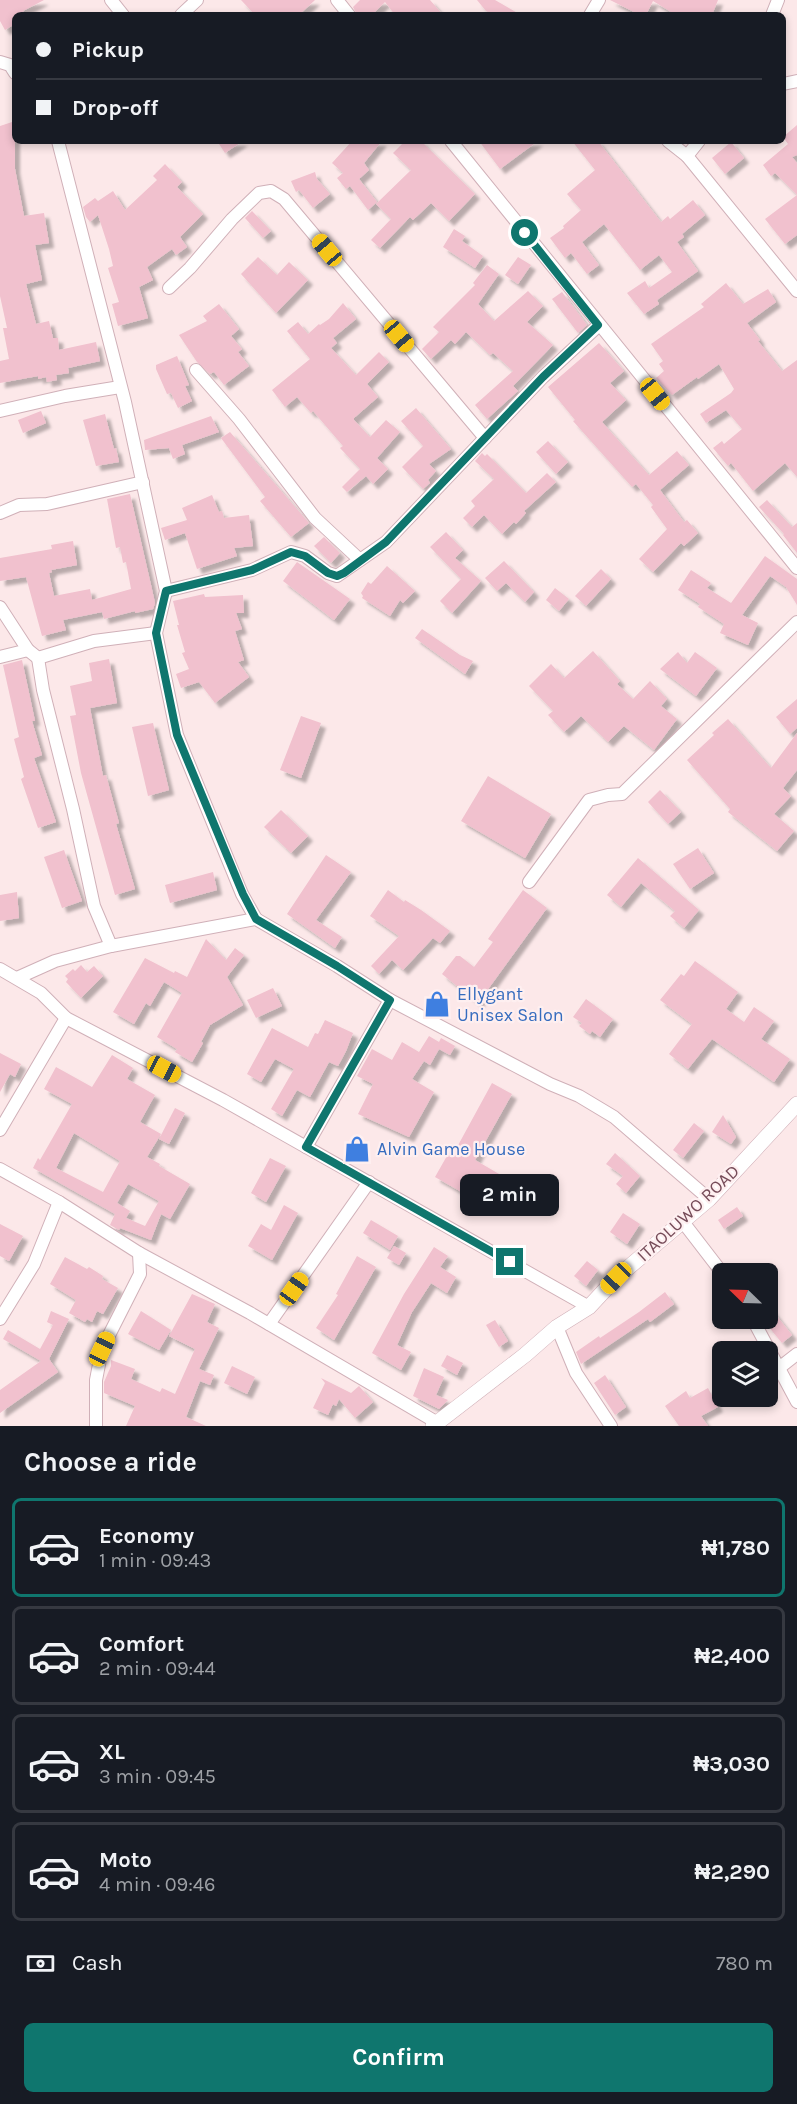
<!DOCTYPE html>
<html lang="en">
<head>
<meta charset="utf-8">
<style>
  body { margin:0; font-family:Karla,sans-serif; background:#242831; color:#f1f3f6; height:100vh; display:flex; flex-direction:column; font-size:22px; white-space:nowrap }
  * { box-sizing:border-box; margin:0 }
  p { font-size:20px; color:#9ea1a6 }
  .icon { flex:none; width:33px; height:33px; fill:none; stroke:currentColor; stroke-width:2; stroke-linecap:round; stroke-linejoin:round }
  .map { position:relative; height:1426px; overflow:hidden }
  .sheet { display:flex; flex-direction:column; background:#171b24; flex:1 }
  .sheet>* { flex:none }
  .hud { position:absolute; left:12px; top:12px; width:774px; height:132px; border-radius:9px; box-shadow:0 3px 9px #0003; display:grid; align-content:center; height:132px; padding:0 24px; background:#171b24 }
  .needle { width:39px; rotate:293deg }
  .controls { position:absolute; left:712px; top:1263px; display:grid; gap:12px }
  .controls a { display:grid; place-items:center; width:66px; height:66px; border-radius:9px; background:#171b24; box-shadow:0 3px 9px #0003; font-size:30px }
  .end { position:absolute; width:27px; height:27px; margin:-14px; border:8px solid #0f766e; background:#fff; box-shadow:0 0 0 3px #fff }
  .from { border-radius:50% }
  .bubble { position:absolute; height:42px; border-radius:9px; background:#171b24; box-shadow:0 3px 9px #0003; font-size:20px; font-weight:700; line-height:42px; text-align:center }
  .car { position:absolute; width:18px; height:36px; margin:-18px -9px; border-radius:8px; box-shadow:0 0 4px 2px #0007; background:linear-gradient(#f5c518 24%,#345 0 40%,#f5c518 0 76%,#345 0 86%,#f5c518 0) }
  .hud b { display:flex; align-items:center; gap:21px; height:57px; font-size:22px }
  .hud b+b { border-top:2px solid #363941 }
  .hud i { width:15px; height:15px; background:#f1f3f6 }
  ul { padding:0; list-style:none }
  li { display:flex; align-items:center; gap:18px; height:99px; margin:0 12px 9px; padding:0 12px; border:3px solid #363941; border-radius:9px }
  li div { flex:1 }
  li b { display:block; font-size:22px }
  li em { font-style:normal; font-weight:700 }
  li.selected { border-color:#0f766e }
  li>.icon { width:54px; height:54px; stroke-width:1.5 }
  h2 { padding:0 24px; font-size:27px; line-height:72px }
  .pay { display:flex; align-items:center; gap:15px; height:66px; padding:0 24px; font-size:22px }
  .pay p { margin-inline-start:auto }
  .primary-button { display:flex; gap:12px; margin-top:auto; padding:12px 24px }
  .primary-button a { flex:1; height:69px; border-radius:9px; background:#0f766e; color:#fff; font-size:24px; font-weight:700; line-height:69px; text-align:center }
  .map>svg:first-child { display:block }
</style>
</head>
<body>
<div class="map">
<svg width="797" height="1426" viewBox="0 0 797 1426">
  <defs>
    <filter id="shadow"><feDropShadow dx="5" dy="5" stdDeviation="1.5" flood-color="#0004"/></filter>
  </defs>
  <rect width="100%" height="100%" fill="#fce8e9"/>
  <g fill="#f1c1ce" fill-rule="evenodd" filter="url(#shadow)">
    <polygon points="0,0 44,0 23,11 25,15 15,15 15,24 5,30 0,21"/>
    <polygon points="241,0 315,0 299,15 255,15"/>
    <polygon points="360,0 430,0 443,15 395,15 385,2 372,15 357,15 353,7"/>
    <polygon points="477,0 495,0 521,15 494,15 486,11"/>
    <polygon points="610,0 718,0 712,15 676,15 653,1 646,15 640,15"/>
    <polygon points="15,121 15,169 24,216 44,213 49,243 35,245 42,280 26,284 36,324 49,321 53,338 58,338 59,350 96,342 100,361 68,368 69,373 56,375 57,380 47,382 46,377 38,379 38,376 0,383 0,361 9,359 3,328 7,328 0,296 0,126"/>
    <polygon points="797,125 797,155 792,157 797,163 797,235 785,244 765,219 797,195 775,173 771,176 763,165 788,144 783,137"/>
    <polygon points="217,141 243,141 225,153"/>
    <polygon points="352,141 382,141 364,163 369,170 359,179 377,202 368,210 350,186 346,189 337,178 343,173 332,163"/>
    <polygon points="405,141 421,141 475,194 449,221 431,203 413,220 410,217 380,248 371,240 391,219 376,204 411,170 393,153"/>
    <polygon points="479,141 538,141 500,169"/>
    <polygon points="572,141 598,141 661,222 668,216 670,219 693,200 705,215 682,234 684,237 677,242 698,271 657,300 659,304 644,314 627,293 645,281 649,288 672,272 659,255 640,270 604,224 582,242 599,265 587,274 571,253 565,258 550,238 564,228 563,226 581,210 567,194 595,170"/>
    <polygon points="731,142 744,158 725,174 712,158"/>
    <polygon points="165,164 182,182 177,187 203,214 180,237 187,247 176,255 172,249 147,267 153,280 139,287 148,318 118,326 112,304 119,302 108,268 113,266 109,249 98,215 90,222 86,217 83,207 95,198 98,201 113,191 125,210 157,180 153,176"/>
    <polygon points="315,172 317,179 330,194 313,208 299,190 296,192 291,181"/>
    <polygon points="252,211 271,231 263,238 245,218"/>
    <polygon points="454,229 465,236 462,241 483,256 475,268 443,247"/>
    <polygon points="258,257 277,275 289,262 308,280 276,313 241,274"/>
    <polygon points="518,257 531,265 518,284 505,275"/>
    <polygon points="487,265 499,274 478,304 494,321 528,291 543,306 527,322 553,345 513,386 518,391 487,419 475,405 513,371 493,353 490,355 466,332 455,344 451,340 431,359 422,349 439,332 433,327 475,285 473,283"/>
    <polygon points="726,283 743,304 768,289 776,302 747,323 760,340 758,341 782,371 797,360 797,477 785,463 753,491 731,463 728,466 713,448 722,441 724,444 742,429 726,410 706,423 700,414 731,393 734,389 719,364 698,379 697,377 672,395 656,378 664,371 659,364 663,361 651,344 704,307 701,304"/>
    <polygon points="562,292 587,325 578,333 552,299"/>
    <polygon points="343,303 356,319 333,338 337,343 331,348 356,375 379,352 389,362 367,384 378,397 354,418 354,420 370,437 386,420 400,432 377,458 388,469 373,484 366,476 347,492 342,487 360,469 340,448 343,446 313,411 311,413 297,397 285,407 272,390 310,359 287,331 298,322 308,334 319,324 320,325 329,319"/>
    <polygon points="219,304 239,329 231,336 242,349 238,352 249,366 224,385 214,372 210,374 197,362 179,335 207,321 203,316"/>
    <polygon points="599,343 624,371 610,383 626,400 602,422 649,475 677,451 689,465 660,490 684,522 687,520 698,533 684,546 681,543 653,572 639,559 667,529 651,507 653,505 636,484 632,487 573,421 575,420 548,387"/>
    <polygon points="177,356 189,385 185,386 192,401 178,408 171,393 167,394 156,369 156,365"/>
    <polygon points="416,408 451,449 429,464 436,471 428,480 430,483 423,489 402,467 423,446 401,421"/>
    <polygon points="41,411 46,423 23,433 18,420"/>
    <polygon points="105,414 114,449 116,448 119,462 96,466 83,420"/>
    <polygon points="211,416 219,432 182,445 185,454 173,459 169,448 145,450 144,440"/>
    <polygon points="230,432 309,523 291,537 260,501 265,497 221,438"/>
    <polygon points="548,441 568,462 556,474 536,452"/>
    <polygon points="482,453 485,456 487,454 526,493 547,473 556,482 524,511 526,513 516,524 514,522 502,534 484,515 472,527 463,518 475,506 471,501 494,479 475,461"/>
    <polygon points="130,494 151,585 155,603 153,609 135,613 135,611 104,619 102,612 63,620 66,630 42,636 26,577 0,581 0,558 52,549 51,545 73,541 77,565 51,570 52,572 49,573 54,596 90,589 92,600 131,589 126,562 123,563 120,547 116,548 107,499"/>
    <polygon points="212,495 219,512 222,511 224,518 249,515 253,546 234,548 237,556 197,569 185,533 165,540 161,528 187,520 182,508"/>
    <polygon points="767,500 792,527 797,523 797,553 783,535 784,534 759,507"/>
    <polygon points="446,532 463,550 455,558 481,581 452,613 440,601 461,579 430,547"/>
    <polygon points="324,537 340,553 331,563 314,546"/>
    <polygon points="765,556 797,579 797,605 786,587 770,576 742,615 758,623 748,645 720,633 724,624 698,607 700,604 678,590 691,570 711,583 707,588 731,603"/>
    <polygon points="504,561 534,592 525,602 506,583 497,591 485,578"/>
    <polygon points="297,562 350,599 334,620 283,581"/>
    <polygon points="387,566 415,591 403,603 400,600 390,616 362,598 363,596 361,593 368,582 371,584"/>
    <polygon points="601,569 611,579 586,606 575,596"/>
    <polygon points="555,588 569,599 559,611 546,600"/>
    <polygon points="204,594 205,597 243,595 244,613 236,613 242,629 235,631 244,660 238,662 249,677 215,703 199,682 181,688 176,674 189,669 182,653 185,652 177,625 179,625 173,601"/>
    <polygon points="422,629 460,655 473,661 465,674 415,638"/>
    <polygon points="593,651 620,681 617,684 633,699 650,681 667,699 661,706 677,719 654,750 624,726 608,742 581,716 564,732 548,715 553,711 529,686 551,664 564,678"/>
    <polygon points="678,652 687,663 695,652 717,668 696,696 660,669"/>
    <polygon points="109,659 117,703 90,708 103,776 106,775 119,823 116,824 135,889 115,895 81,773 70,716 76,715 70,686 92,681 89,663"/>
    <polygon points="22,660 35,721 32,721 42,755 34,758 56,822 38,828 21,779 24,777 14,739 19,737 3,665"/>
    <polygon points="797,699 797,728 790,734 776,717"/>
    <polygon points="301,716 321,723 301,778 280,770"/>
    <polygon points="728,719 771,768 797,733 797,770 783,788 791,796 774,814 794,831 777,851 728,812 730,809 687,760 714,735 712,733"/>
    <polygon points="153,723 169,790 148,796 132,727"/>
    <polygon points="488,776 551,814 525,858 461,821"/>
    <polygon points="660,790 681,812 668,824 648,802"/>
    <polygon points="281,810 308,836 291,853 264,827"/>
    <polygon points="698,848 714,873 690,889 673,864"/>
    <polygon points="64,850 82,901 62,908 44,857"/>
    <polygon points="326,855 351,872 316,920 342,937 335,948 287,914"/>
    <polygon points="638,858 699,910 684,928 670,916 675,911 641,883 621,907 607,895"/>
    <polygon points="213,872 217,890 170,903 165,885"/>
    <polygon points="388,890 404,902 405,900 421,910 450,931 440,943 433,938 403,970 392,960 379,974 371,966 399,936 370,916"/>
    <polygon points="523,890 547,908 478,1003 442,974 456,956 460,956 474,967 493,942 488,939"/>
    <polygon points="17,892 19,918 0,921 0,895"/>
    <polygon points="206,939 226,960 235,948 244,955 227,977 243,1005 210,1025 201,1042 203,1043 192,1062 175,1052 177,1049 157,1037 182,993 164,982 150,1006 146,1003 134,1024 113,1012 145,958 174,973 175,971 187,977"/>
    <polygon points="695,961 738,992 726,1009 744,1022 754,1007 774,1021 761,1039 790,1059 774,1082 712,1039 688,1069 669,1054 692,1024 660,1000 681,974 684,976"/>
    <polygon points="81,965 87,972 94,966 103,976 81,998 66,982 68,979 65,976 73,969 75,971"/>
    <polygon points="273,988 282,1006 256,1018 247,1000"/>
    <polygon points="586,999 613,1019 600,1037 592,1031 590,1034 579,1026 582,1023 573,1017"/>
    <polygon points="325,1020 353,1033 346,1051 338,1066 329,1062 310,1097 297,1090 282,1116 271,1109 294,1069 275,1059 261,1082 247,1074 272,1028 308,1047 315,1033 318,1034"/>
    <polygon points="429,1036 439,1042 441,1038 455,1046 450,1055 439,1049 430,1065 424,1061 412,1079 434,1092 409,1137 358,1114 373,1084 357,1076 372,1049 392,1060 402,1042 419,1052"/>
    <polygon points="0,1053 21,1064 15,1077 10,1074 0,1092"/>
    <path d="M 112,1055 L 133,1068 L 127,1079 L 155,1095 L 140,1122 L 161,1134 L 147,1157 L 160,1164 L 159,1166 L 190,1184 L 170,1219 L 161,1214 L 151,1240 L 120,1228 L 119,1230 L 110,1225 L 115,1214 L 33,1168 L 38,1158 L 40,1160 L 72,1104 L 44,1089 L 56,1067 L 92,1087 ZM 74,1133 L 120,1161 L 103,1192 L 56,1168 ZM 128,1184 L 159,1201 L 145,1226 L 126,1218 L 130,1211 L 117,1203 Z"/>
    <polygon points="492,1083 512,1094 475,1160 506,1178 504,1180 511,1184 497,1209 490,1204 488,1207 435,1177 452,1147 456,1149"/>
    <polygon points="175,1108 185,1113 169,1144 159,1139"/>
    <polygon points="723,1115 736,1137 731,1144 712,1132"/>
    <polygon points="694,1123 704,1131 683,1158 673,1150"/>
    <polygon points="615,1153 640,1176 626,1193 616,1184 623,1176 606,1164"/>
    <polygon points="270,1158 286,1166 266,1202 251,1193"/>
    <polygon points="284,1205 298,1213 272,1260 248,1246 261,1224 271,1230"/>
    <polygon points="737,1207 743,1216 724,1229 718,1220"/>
    <polygon points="623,1213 640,1224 627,1244 610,1232"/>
    <polygon points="371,1220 398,1236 390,1250 363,1233"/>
    <polygon points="0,1224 23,1236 9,1261 0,1256"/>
    <polygon points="394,1246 406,1253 399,1265 387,1258"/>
    <polygon points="434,1247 448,1256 440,1267 456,1277 447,1293 431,1283 412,1312 397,1345 411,1352 401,1370 372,1353 404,1294"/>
    <polygon points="357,1256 376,1267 334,1340 316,1328 338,1295 336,1294"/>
    <polygon points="65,1257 87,1269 89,1267 103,1276 102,1279 118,1288 103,1314 97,1311 92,1322 87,1319 85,1322 69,1313 76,1300 50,1284"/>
    <polygon points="587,1261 598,1270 586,1286 574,1276"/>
    <polygon points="665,1292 674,1304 650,1322 648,1319 581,1364 576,1352 599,1336 600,1338 639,1312"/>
    <polygon points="192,1294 215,1304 207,1322 219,1328 199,1369 214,1375 210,1385 200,1381 186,1417 206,1426 126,1426 135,1406 104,1393 104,1382 111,1366 111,1360 135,1369 131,1379 160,1392 162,1388 175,1394 195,1349 169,1336"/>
    <polygon points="768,1305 792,1335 782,1343 768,1326"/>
    <polygon points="51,1311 69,1319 49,1359 58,1372 0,1413 0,1390 41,1361 3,1339 8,1330 40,1349 53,1325 47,1322"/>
    <polygon points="141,1311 171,1330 159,1350 128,1334"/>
    <polygon points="495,1320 508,1341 499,1347 486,1325"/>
    <polygon points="447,1355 463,1363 457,1375 441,1366"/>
    <polygon points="232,1366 255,1377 247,1394 224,1383"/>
    <polygon points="424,1368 444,1377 436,1395 448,1400 439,1409 413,1396"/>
    <polygon points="605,1375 626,1407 615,1415 594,1383"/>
    <polygon points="321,1378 351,1393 359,1386 373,1402 355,1418 339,1399 336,1406 333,1404 328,1415 313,1408 325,1383"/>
    <polygon points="708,1388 718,1407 701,1416 708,1426 679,1426 665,1406 686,1391 690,1398"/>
  </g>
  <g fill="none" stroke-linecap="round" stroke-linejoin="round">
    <g stroke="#d0b0b8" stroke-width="14">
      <g id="minor">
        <polyline points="111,0 123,15"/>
        <polyline points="337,0 349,15"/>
        <polyline points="181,15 197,0"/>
        <polyline points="590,15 599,0"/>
        <polyline points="772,15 778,0"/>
        <polyline points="0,62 10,65 15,73"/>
        <polyline points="783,84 797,81"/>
        <polyline points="58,141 125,402 166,591 156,633 177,735 242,894 256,919"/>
        <polyline points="451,141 797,568"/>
        <polyline points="668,141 687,156"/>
        <polyline points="699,141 687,156 797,291"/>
        <polyline points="169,288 190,268 232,219 259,193 271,191 284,199 485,438 543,377 599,325"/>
        <polyline points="196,370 239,419 315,518 360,560"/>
        <polyline points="0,411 65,396 120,387"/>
        <polyline points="0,513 19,505 47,504 143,482"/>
        <polyline points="166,591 252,570 291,552 305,556 328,573 337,576 386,542 485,438"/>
        <polyline points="0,607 28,650 38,658"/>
        <polyline points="0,657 28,650"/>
        <polyline points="529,882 589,800 608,795 622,794 797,622"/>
        <polyline points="111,946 94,906 73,809 43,690 38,658 94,641 156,633"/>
        <polyline points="0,969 41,993 66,1018 223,1100 589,1307"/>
        <polyline points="17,978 55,961 111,946 256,919 337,966 390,1000 550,1084 579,1096 614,1117 709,1199"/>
        <polyline points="0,1130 66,1018"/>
        <polyline points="306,1147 390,1000"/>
        <polyline points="0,1169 59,1202 139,1253 250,1313 436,1422"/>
        <polyline points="683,1222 723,1274"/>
        <polyline points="752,1318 797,1402"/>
        <polyline points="0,1319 34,1264 59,1202"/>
        <polyline points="269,1324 369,1182"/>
        <polyline points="557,1327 576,1373 611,1426"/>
        <polyline points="779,1368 797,1354"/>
        <polyline points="96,1426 96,1380 102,1349 140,1274 139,1253"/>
      </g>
    </g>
    <g stroke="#d0b0b8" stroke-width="16">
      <polyline id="tertiary" points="433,1426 525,1355 557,1327 589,1307 616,1278 709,1199 797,1104"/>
    </g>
    <use href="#minor" stroke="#fff" stroke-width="12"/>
    <use href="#tertiary" stroke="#fff" stroke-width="15"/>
  </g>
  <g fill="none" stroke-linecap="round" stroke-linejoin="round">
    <polyline stroke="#0f766e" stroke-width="8" points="510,1262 306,1147 390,1000 337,966 256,919 243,894 177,735 156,633 166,591 252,570 291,552 305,556 328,573 337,576 344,573 386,542 543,377 598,325 525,233"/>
  </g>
  <defs>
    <g id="shop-bare" transform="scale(2.07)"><path d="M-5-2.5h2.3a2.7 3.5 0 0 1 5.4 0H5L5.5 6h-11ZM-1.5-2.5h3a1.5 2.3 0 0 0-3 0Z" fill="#3f7fe0" stroke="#feeff0" stroke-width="2.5" paint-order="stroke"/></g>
  </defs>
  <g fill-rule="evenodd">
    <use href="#shop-bare" x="437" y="1004"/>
    <use href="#shop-bare" x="357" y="1149"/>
  </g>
  <g text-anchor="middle" stroke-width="4.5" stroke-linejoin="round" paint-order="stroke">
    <g font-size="18" fill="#366cbe" stroke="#feeff0" text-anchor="start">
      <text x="457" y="1000">Ellygant<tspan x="457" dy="21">Unisex Salon</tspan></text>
      <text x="377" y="1155">Alvin Game House</text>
    </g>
    <g font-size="18" fill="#764c59" stroke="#feeff0">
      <text transform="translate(688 1213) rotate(-43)" y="6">ITAOLUWO ROAD</text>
    </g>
  </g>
</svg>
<div class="controls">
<a><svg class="needle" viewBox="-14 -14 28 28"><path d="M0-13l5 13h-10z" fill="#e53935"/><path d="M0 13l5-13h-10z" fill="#9ea1a6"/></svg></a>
<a><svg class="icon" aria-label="layers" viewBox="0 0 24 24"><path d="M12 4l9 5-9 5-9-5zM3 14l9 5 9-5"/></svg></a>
</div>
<i class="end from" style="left:525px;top:233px"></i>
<i class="end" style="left:510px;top:1262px"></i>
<div class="bubble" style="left:460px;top:1174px;width:99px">2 min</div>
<i class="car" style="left:327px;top:250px;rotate:320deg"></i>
<i class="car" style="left:399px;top:336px;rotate:140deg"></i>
<i class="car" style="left:655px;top:394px;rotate:141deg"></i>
<i class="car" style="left:164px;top:1069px;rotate:118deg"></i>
<i class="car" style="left:616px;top:1278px;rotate:224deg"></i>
<i class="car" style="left:294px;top:1289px;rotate:35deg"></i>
<i class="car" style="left:102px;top:1349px;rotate:25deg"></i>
<div class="hud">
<b><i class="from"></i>Pickup</b>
<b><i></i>Drop-off</b>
</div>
</div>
<section class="sheet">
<h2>Choose a ride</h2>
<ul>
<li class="selected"><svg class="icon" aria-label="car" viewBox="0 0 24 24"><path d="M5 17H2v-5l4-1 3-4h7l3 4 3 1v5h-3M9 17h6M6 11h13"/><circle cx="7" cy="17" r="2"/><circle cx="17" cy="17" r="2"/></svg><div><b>Economy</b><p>1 min · 09:43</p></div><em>₦1,780</em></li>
<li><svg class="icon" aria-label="car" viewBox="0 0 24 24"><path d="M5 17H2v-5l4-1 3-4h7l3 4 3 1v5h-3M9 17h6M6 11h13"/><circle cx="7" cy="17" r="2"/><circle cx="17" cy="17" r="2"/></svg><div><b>Comfort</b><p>2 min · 09:44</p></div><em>₦2,400</em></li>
<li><svg class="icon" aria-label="car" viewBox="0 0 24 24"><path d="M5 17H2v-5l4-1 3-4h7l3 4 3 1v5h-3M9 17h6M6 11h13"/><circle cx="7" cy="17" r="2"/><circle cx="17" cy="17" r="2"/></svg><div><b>XL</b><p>3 min · 09:45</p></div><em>₦3,030</em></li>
<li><svg class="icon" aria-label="car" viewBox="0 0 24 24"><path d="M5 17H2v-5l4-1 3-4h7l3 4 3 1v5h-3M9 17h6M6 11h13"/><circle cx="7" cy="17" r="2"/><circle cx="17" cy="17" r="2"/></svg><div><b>Moto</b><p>4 min · 09:46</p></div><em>₦2,290</em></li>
</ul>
<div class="pay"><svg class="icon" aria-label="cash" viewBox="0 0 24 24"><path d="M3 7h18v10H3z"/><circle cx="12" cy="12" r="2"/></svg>Cash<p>780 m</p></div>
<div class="primary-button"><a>Confirm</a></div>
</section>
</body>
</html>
